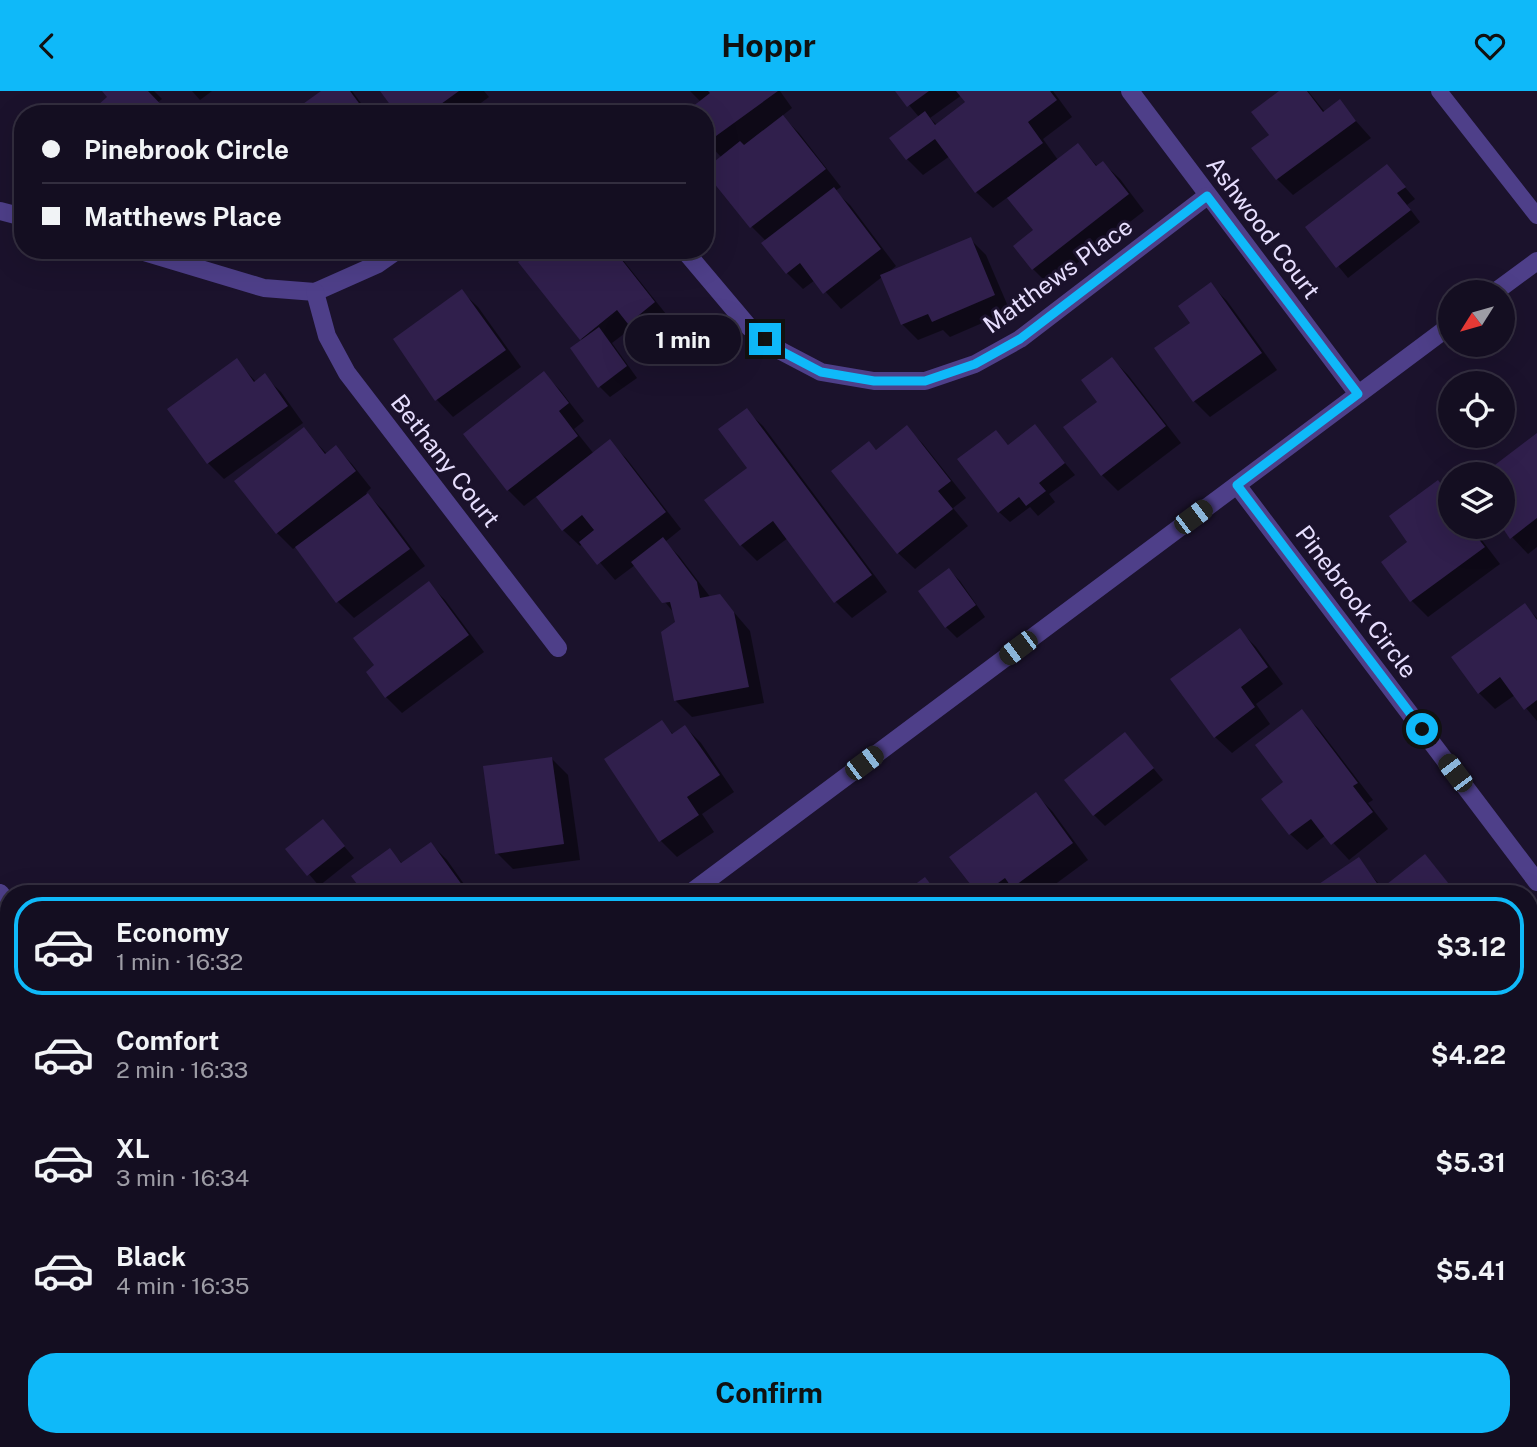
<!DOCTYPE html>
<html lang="en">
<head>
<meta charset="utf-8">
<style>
  body { margin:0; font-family:"Public Sans",sans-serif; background:#211c2e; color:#f1f3f6; height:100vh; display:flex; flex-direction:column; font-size:26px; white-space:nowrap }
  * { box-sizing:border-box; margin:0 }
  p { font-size:23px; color:#9d9ca5 }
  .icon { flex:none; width:38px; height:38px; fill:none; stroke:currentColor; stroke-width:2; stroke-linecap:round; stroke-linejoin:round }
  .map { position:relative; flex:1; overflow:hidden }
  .drawer { position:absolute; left:0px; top:794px; width:1538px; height:562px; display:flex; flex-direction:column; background:#140e21; border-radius:28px 28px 0 0; box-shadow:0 7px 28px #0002,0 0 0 2px #332e3f }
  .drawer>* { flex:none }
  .banner { position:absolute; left:14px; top:14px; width:700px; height:154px; border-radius:28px; box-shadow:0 7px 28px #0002,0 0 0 2px #332e3f; display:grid; align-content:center; height:154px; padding:0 28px; background:#140e21 }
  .needle { width:46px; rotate:233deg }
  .controls { position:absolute; left:1438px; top:189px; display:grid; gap:14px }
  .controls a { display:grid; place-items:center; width:77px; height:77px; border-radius:50%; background:#140e21; box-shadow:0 7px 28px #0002,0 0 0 2px #332e3f; font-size:35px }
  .end { position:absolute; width:32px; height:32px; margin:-16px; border:9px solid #0fb9f9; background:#111; box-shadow:0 0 0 4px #111 }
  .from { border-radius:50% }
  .bubble { position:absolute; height:49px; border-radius:24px; background:#140e21; box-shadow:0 7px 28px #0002,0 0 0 2px #332e3f; font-size:23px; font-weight:700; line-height:49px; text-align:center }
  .car { position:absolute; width:21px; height:42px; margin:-21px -10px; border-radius:9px; box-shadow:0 0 5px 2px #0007; background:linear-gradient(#222 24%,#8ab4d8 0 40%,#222 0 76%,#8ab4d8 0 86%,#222 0) }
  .banner b { display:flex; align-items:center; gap:24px; height:66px; font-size:26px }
  .banner b+b { border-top:2px solid #332e3f }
  .banner i { width:18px; height:18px; background:#f1f3f6 }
  ul { padding:12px 0 0; list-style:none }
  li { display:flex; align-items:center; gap:21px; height:98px; margin:0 14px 10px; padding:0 14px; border:4px solid transparent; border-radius:28px }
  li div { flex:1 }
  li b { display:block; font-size:26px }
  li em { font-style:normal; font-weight:700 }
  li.current { border-color:#0fb9f9 }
  li>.icon { width:63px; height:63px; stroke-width:1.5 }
  .button { display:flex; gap:14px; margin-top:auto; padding:14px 28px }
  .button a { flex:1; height:80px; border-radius:28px; background:#0fb9f9; color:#111; font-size:28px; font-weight:700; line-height:80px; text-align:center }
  header { display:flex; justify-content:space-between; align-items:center; height:91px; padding:0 28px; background:#0fb9f9; color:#111; font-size:32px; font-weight:700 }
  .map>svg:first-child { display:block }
</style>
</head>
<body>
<header><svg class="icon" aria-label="back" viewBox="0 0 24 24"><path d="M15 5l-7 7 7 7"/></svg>Hoppr<svg class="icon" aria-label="heart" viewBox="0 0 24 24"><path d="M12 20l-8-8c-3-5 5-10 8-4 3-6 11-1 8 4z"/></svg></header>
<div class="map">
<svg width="1537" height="1356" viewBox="0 0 1537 1356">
  <rect width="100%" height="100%" fill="#1b122c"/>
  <g fill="#0007" fill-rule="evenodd">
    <polygon points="104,0 154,0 162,8 157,12"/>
    <polygon points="192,0 212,0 200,9"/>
    <polygon points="324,0 352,0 369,23 292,23"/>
    <polygon points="382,0 484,0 489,6 466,23 399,23"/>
    <polygon points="690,0 780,0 792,17 782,25 799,42 841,96 835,100 850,114 896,175 889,181 970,148 986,164 1010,220 950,246 943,239 918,249 902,233 882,186 841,218 815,189 803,198 787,182 766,150 752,136 706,79 722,67 707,51 705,23 701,11"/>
    <path d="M 897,0 L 1053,0 L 1072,26 L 1043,48 L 1058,69 L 1078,54 L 1098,76 L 1103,72 L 1120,88 L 1144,120 L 1049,194 L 1033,178 L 1035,140 L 1008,106 L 993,117 L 976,101 L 950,65 L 923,84 L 907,68 L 919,26 ZM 962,4 L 967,12 L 937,34 L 930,27 Z"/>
    <polygon points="1282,0 1308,0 1325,21 1339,11 1371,47 1293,104 1277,88"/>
    <polygon points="1387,75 1415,108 1407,114 1420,131 1348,187 1307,137"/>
    <polygon points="536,159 615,159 670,228 645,248 633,236 612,252 637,287 610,306 599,295 583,250 521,171"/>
    <polygon points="1211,194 1227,210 1277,279 1210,326 1194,310 1192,232"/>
    <polygon points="461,200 478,216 521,276 453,326 437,309 395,249"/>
    <polygon points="1112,268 1128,284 1181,352 1118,400 1102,384 1066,337 1099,311"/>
    <polygon points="237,270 256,291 264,285 281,301 303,332 224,388 208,372"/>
    <polygon points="544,283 560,299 584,330 574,338 594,363 609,351 626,367 681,438 665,451 679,465 711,507 720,505 750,540 764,612 692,626 676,610 676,532 674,522 635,474 615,489 583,452 580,455 563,439 537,405 524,415 508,399"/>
    <polygon points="746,319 763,335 887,501 852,527 836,511 788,447 757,470 741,454 749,377"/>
    <polygon points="1035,336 1075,384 1049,403 1055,411 1038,425 1030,416 1010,431 999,421 996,341 1009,355"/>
    <polygon points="907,337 923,353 966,407 953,417 968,435 915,478 898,462 869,352 877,360"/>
    <polygon points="303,338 327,363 336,357 352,373 371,397 366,402 384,420 425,475 354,527 338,511 297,455 293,458 277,442"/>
    <polygon points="1537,345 1537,456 1528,463 1512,446 1503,383 1486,383"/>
    <polygon points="1437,391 1451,405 1451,436 1489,436 1478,444 1500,473 1428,526 1412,510 1383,471 1410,452"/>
    <polygon points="949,479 960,490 985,526 957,547 946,536"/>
    <polygon points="429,493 445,509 484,561 402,622 386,606 377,575"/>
    <polygon points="1524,514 1537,527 1537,630 1515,604 1495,618 1479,602"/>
    <polygon points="1240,540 1256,556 1283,593 1256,613 1270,633 1232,662 1215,646"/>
    <polygon points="1301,621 1318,637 1373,709 1368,712 1388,738 1349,769 1326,744 1307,759 1290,743 1286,692"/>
    <polygon points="662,632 674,644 685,636 701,652 734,701 702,723 714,741 677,766 661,750"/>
    <polygon points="1125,643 1163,689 1105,735 1094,724"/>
    <polygon points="552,668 568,684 580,769 513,778 497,762"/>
    <polygon points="1035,703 1052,720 1088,769 1042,803 980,803 952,766"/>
    <polygon points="323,730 354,767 319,795 288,758"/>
    <polygon points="431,753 447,769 471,803 363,803 390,760 403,773"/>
    <polygon points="1425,765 1457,803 1315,803 1313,800 1358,768 1383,798"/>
    <polygon points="1530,896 1537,906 1537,978 1530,970"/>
    <polygon points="0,972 9,981 9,1037 0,1044"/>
    <polygon points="9,1136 9,1252 0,1259 0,1143"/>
    <polygon points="1530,1142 1537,1151 1537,1171 1530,1177"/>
    <polygon points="478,1348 531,1348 535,1353 531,1356 485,1356"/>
    <polygon points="550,1348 659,1348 648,1356 539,1356"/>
    <polygon points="690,1348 749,1348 755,1356 679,1356"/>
    <polygon points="945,1348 1012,1348 1017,1356 950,1356"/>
    <polygon points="1094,1348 1160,1348 1149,1356 1101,1356"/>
    <polygon points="1250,1348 1304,1348 1313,1356 1242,1356"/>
    <polygon points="1497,1349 1504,1356 1487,1356"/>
  </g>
  <g fill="#301f4c">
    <polygon points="102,0 148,0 170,23 88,23 107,6"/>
    <polygon points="321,0 350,0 367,23 289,23"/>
    <polygon points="380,0 459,0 441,13 448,23 397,23"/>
    <polygon points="708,0 778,0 705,53 705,23 683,23 710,2"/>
    <polygon points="895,0 929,0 907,16"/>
    <polygon points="956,0 1050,0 1057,9 1028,31 1043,52 975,102 935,48 906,69 889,47 925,20 935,34 965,11"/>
    <polygon points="1279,0 1307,0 1323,21 1340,8 1356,30 1276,89 1251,57 1269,44 1251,21"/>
    <polygon points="783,24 826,78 750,137 705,81 705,78 740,50 744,54"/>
    <polygon points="1078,52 1096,75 1103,70 1129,103 1032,179 1013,155 1033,139 1007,107"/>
    <polygon points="1387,73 1406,96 1397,102 1411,119 1336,177 1305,136"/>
    <polygon points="834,96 881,158 823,203 800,172 786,183 761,152"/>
    <polygon points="971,146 995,204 932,231 928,223 901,234 880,184"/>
    <polygon points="533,159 614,159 655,211 628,233 617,219 580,249 518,171"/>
    <polygon points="1211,191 1262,262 1193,311 1154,257 1190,232 1178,215"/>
    <polygon points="462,198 506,259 435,310 393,248"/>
    <polygon points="599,236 627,275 598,297 570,257"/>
    <polygon points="1112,266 1166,335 1101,385 1063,336 1097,311 1081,289"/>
    <polygon points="237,267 254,291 265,282 288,315 207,373 167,318"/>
    <polygon points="544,280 569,312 559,320 578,345 507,400 463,343"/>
    <polygon points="747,317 872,484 834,512 773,430 740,455 704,409 747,377 718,338"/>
    <polygon points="1035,333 1065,372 1039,392 1046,400 1026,415 1019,406 998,422 957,368 996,339 1008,354"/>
    <polygon points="907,334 951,390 938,400 953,418 897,463 831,380 869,350 876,359"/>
    <polygon points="304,336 325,363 336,354 356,380 276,443 234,390"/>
    <polygon points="1537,342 1537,427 1510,448 1502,436 1503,383 1483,383"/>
    <polygon points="610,348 666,421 597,474 579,451 594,439 582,424 562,440 536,406"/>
    <polygon points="1438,389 1451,407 1451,436 1469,436 1485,456 1410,511 1381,471 1407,451 1389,425"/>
    <polygon points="368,402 410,458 336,512 295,456"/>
    <polygon points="663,446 697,491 700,507 720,503 734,521 749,596 674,610 661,541 675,531 670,511 662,512 631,471"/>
    <polygon points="949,477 976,514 945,537 918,500"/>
    <polygon points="429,490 469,544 385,607 366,581 374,574 353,547"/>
    <polygon points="1525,512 1537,529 1537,609 1524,619 1500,586 1478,603 1451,566"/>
    <polygon points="1240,537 1268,576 1241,596 1255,616 1214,647 1170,588"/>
    <polygon points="1302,618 1358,692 1353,695 1373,721 1331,754 1311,728 1289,744 1261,708 1283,691 1255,654"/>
    <polygon points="662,629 672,643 685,634 720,684 687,706 699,724 659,751 604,668"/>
    <polygon points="1125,641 1154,677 1093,725 1064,689"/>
    <polygon points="552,666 564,753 495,763 483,675"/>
    <polygon points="1036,701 1073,752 1012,797 1005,787 983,803 978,803 949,766"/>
    <polygon points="323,728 345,755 307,785 285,758"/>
    <polygon points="431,751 465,798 458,803 360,803 363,801 351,785 390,757 401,772"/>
    <polygon points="1425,763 1457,803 1387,803 1382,797"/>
    <polygon points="1359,766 1381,798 1374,803 1313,803 1310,799"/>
    <polygon points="925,786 938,803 902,803"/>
    <polygon points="1530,899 1537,909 1537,955 1530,961"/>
    <polygon points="0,972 9,983 9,1009 0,1016"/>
    <polygon points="1537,1031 1537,1071 1530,1061 1530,1037"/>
    <polygon points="9,1134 9,1204 4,1207 9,1213 9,1234 0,1240 0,1141"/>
    <polygon points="476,1348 505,1348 494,1356 482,1356"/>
    <polygon points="547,1348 622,1348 610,1356 536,1356"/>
    <polygon points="687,1348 746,1348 749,1352 744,1356 676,1356"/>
    <polygon points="943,1348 1006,1348 1010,1356 948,1356"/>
    <polygon points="1092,1348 1123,1348 1112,1356 1099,1356"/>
    <polygon points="1247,1348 1298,1348 1290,1356 1240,1356"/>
  </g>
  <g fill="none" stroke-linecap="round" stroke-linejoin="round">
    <polyline stroke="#4e3f89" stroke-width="16" points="1439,0 1537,125"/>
    <g stroke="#4e3f89" stroke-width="18">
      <polyline points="1130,0 1358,303"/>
      <polyline points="0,120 23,126"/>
      <polyline points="137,159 264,197 315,201 378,173 398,159"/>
      <polyline points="684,159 749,236 781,260 821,281 874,290 925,290 975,273 1020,248 1207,105"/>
      <polyline points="315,201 327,245 347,282 558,557"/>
      <polyline points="1237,394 1537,791"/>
      <polyline points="1530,1224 1537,1219"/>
      <polyline points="853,1348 854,1356"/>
    </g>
    <g stroke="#4e3f89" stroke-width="18">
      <polyline points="1495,201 1537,170"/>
      <polyline points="0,802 9,814"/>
      <polyline points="689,803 1451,234"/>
      <polyline points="0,1320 9,1314"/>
    </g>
  </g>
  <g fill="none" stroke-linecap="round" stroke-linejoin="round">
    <polyline stroke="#0fb9f9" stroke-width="9" points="765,248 781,260 821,281 874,290 925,290 975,273 1020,248 1207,105 1358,303 1237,394 1422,638"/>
  </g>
  <g text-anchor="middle" stroke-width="6" stroke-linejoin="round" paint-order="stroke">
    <g font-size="24" fill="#e7defe" stroke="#1b122c">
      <text transform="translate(1263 137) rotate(53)" y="8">Ashwood Court</text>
      <text transform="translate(1058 185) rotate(-36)" y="8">Matthews Place</text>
      <text transform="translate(445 370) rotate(52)" y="8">Bethany Court</text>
      <text transform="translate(1356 511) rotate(53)" y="8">Pinebrook Circle</text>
    </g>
  </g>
</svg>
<div class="controls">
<a><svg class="needle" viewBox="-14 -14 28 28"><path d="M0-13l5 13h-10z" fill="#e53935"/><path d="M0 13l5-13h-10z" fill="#9d9ca5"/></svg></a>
<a><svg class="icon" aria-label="locate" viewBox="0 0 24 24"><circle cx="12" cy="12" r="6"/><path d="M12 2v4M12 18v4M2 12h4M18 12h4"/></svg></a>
<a><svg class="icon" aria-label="layers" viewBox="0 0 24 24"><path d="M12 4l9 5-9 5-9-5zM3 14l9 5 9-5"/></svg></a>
</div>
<i class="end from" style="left:1422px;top:638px"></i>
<i class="end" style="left:765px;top:248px"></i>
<div class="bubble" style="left:625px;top:224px;width:116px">1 min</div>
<i class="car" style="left:1193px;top:426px;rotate:53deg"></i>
<i class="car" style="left:1018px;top:557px;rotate:233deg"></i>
<i class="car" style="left:864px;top:672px;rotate:53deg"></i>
<i class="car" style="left:1455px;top:682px;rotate:323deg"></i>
<div class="banner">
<b><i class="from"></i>Pinebrook Circle</b>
<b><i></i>Matthews Place</b>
</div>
<section class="drawer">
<ul>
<li class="current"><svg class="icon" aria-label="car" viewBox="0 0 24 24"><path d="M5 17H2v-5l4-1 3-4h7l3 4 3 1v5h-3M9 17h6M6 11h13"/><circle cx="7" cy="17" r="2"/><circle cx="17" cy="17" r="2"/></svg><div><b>Economy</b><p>1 min · 16:32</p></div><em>$3.12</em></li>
<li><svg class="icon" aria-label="car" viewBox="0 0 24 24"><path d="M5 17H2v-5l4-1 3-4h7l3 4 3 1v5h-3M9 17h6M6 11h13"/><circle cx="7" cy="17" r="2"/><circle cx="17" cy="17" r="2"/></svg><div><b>Comfort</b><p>2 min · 16:33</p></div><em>$4.22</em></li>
<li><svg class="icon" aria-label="car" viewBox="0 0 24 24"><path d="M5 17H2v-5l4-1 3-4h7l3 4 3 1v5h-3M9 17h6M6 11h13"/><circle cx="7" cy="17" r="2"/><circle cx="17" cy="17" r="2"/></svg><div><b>XL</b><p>3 min · 16:34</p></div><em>$5.31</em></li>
<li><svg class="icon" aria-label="car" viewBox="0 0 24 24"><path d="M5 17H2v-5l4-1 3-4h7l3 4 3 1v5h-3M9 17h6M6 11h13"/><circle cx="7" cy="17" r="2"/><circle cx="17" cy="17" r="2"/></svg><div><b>Black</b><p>4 min · 16:35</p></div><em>$5.41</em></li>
</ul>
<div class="button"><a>Confirm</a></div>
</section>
</div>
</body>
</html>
